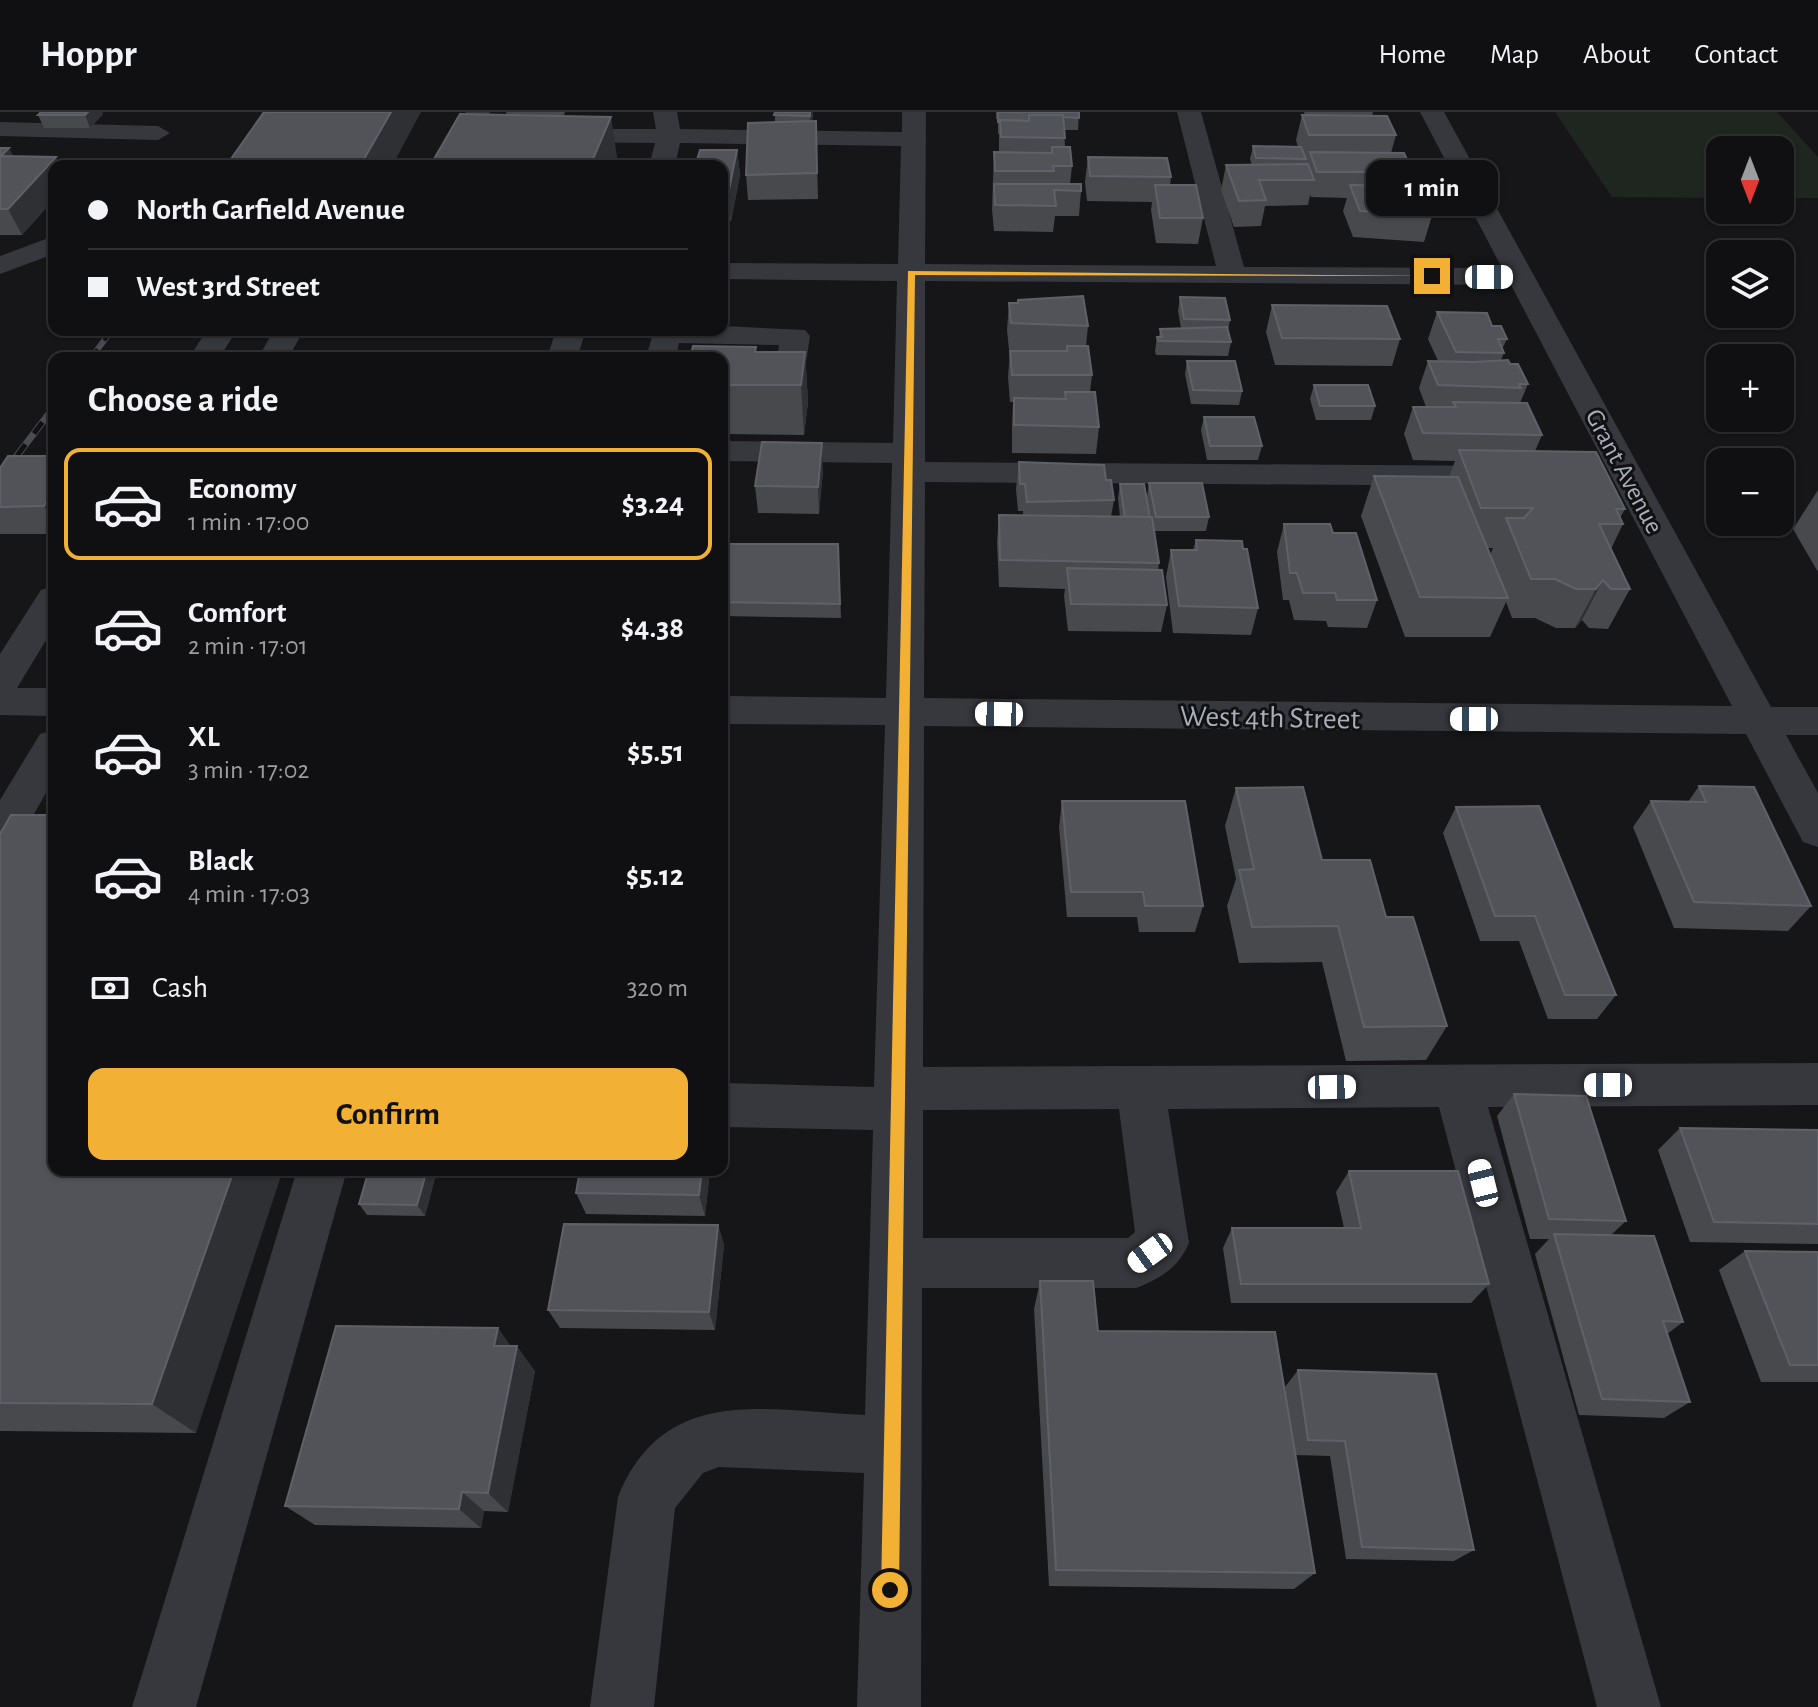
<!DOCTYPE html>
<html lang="en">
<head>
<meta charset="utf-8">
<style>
  body { margin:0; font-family:"Alegreya Sans",sans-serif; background:#19191b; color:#f1f3f6; height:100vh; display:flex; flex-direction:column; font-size:30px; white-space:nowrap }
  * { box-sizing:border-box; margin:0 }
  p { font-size:26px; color:#9c9d9f }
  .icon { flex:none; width:44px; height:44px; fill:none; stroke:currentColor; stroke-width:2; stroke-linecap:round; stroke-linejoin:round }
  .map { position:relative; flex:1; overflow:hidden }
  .details { position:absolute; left:48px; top:240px; width:680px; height:824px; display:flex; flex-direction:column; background:#101012; border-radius:16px; box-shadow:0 2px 6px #0004,0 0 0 2px #303032 }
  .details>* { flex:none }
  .banner { position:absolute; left:48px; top:48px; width:680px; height:176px; border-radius:16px; box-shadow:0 2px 6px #0004,0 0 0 2px #303032; display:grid; align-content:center; height:176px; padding:0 40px; background:#101012 }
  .needle { width:52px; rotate:180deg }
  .tools { position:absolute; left:1706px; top:24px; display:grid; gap:16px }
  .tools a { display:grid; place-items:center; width:88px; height:88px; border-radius:16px; background:#101012; box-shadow:0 2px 6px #0004,0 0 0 2px #303032; font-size:40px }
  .end { position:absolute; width:36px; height:36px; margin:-18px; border:10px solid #f2b134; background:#111; box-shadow:0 0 0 4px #111 }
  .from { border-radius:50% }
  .bubble { position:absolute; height:56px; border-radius:16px; background:#101012; box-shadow:0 2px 6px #0004,0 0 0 2px #303032; font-size:26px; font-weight:600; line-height:56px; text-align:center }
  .car { position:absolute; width:24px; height:48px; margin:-24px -12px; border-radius:10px; box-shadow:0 0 6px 2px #0007; background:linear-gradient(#fff 24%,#345 0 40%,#fff 0 76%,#345 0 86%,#fff 0) }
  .banner b { display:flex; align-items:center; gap:28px; height:76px; font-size:30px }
  .banner b+b { border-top:2px solid #303032 }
  .banner i { width:20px; height:20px; background:#f1f3f6 }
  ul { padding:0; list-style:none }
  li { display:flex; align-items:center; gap:24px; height:112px; margin:0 16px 12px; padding:0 24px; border:4px solid transparent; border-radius:16px }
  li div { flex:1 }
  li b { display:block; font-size:30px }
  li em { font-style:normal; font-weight:600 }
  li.active { border-color:#f2b134 }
  li>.icon { width:72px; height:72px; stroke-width:1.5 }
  h2 { padding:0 40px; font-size:36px; line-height:96px }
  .pay { display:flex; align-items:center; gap:20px; height:88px; padding:0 40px; font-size:30px }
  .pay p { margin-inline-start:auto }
  .button { display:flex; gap:16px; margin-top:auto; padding:16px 40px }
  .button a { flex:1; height:92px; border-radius:16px; background:#f2b134; color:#111; font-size:32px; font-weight:600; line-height:92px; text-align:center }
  header { display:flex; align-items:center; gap:48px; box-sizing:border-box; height:112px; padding:0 40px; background:#101012; border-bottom:2px solid #303032 }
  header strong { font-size:38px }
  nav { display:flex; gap:44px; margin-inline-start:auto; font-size:28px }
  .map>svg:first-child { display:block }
</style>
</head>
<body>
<header>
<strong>Hoppr</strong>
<nav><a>Home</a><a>Map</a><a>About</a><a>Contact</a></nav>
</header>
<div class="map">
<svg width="1818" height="1595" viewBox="0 0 1818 1595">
  <rect width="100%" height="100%" fill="#161618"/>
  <polygon fill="#1e261f" points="1555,0 1777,0 1818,45 1818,86 1780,86 1780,38 1720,38 1720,86 1612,85"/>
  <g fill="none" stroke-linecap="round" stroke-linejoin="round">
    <g fill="#37383d" fill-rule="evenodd">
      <path d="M 466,0 L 490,0 L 482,17 L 656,17 L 653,0 L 677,0 L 680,17 L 902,20 L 902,0 L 926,0 L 925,152 L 1216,154 L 1177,0 L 1201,0 L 1244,155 L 1502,156 L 1420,0 L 1444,0 L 1771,595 L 1818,595 L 1818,623 L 1786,623 L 1818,681 L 1818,735 L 1803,730 L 1746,622 L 924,614 L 923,955 L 1818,951 L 1818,993 L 1488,995 L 1661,1595 L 1597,1595 L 1439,995 L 1168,997 L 1189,1131 C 1179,1155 1160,1167 1136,1176 L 922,1176 L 921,1595 L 857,1595 L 864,1361 L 719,1355 L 703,1361 L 675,1396 L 654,1595 L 590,1595 L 618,1385 C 665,1271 765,1299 865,1303 L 873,1018 L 722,1015 L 722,971 L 874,975 L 885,613 L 722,612 L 722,584 L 886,586 L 892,351 L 722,349 L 722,329 L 893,331 L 897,169 L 722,167 L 722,151 L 898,152 L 901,34 L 680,31 L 675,54 L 649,54 L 655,31 L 458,29 L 455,24 ZM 925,169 L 1511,173 L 1732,594 L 924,586 L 925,370 L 1509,374 L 1521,371 L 1525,364 L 1521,357 L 1509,354 L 925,350 ZM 1119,997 L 1135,1120 L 1128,1126 L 923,1126 L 923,998 Z"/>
      <polygon points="0,10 158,14 170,21 158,28 0,24"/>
      <polygon points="54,124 54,142 0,162 0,144"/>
      <polygon points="722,214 805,218 810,224 805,258 801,264 779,264 775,258 779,233 679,231 676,246 646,246 654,218 722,218"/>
      <polygon points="207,218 237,218 219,246 189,246"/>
      <polygon points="274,218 304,218 288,246 258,246"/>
      <polygon points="556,218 586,218 577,246 547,246"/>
      <polygon points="54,474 54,515 17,576 54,576 54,604 0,603 0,542 41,478"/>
      <polygon points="54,618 54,667 15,735 0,740 0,688 40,622"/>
      <polygon points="297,1058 347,1058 196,1595 132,1595"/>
    </g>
    <g stroke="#4a4c52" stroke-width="6">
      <polyline id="rail-far1" points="91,246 112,218"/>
    </g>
    <g stroke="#4a4c52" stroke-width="7">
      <polyline id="rail" points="0,366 54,295"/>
    </g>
    <use href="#rail-far1" stroke="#111113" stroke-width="4" stroke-dasharray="11" stroke-linecap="butt"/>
    <use href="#rail" stroke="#111113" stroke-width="5" stroke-dasharray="14" stroke-linecap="butt"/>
  </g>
  <g fill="#47494d" fill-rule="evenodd">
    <polygon points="41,0 102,0 103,2 90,16 44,16 38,3"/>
    <polygon points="506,0 565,0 564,3 507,3"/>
    <polygon points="775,0 813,0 812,10 816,9 818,87 748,88 746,63 775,10"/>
    <polygon points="996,0 1079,0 1078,18 1064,18 1065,35 1072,54 1070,72 1081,79 1079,104 1055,104 1053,120 994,119 992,97 994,40 999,40 999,22 998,22 998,7 996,7"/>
    <polygon points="1304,0 1373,0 1372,4 1396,23 1391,41 1413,60 1409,74 1432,104 1424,130 1353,125 1343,99 1347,86 1311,85 1310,83 1308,93 1265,94 1261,114 1234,115 1221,78 1226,53 1252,53 1250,47 1253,34 1298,35 1296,28 1302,3 1305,3"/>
    <polygon points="0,36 13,44 54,54 54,87 22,123 0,123"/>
    <polygon points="737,38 740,63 731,109 722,109 722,54"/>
    <polygon points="1088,45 1171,65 1170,73 1203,106 1198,132 1156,131 1151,98 1152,90 1087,89 1085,70"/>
    <polygon points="1180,185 1230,208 1228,218 1231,230 1228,244 1156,243 1155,239 1157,225 1159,225 1160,217 1181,216 1178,199"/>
    <polygon points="1009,191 1088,214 1086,234 1092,263 1090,280 1099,315 1096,342 1012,341 1012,313 1013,290 1010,290 1008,265 1010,239 1027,239 1009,238 1007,218"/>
    <polygon points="1272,193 1400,227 1392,254 1275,253 1266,220"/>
    <path d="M 1437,200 L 1492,214 L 1507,227 L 1502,237 L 1504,241 L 1501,248 L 1510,252 L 1528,272 L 1520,291 L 1542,323 L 1535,339 L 1625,397 L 1620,406 L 1623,412 L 1611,437 L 1630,477 L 1608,517 L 1589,516 L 1582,508 L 1575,516 L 1556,516 L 1535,506 L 1512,506 L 1506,490 L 1490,525 L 1405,525 L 1361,404 L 1374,364 L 1449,365 L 1455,349 L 1413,348 L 1404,322 L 1413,295 L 1426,295 L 1419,276 L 1428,249 L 1438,249 L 1428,227 ZM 1487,436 L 1493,436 L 1490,443 Z"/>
    <polygon points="756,235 756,240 805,240 808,290 804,323 722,322 722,246"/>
    <polygon points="1187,249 1242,279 1239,293 1191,292 1185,262"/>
    <polygon points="1314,273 1375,294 1371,308 1316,308 1310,287"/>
    <polygon points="1204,305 1262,334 1258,348 1207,348 1201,318"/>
    <polygon points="54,344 54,422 0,422 0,356"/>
    <polygon points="1019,350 1106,368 1114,388 1111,405 1120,405 1118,386 1120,372 1151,405 1147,385 1149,371 1209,405 1206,419 1154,419 1159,451 1158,458 1167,493 1161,520 1068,519 1064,484 1065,477 999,475 997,430 999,403 1023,403 1023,399 1018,399 1016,377"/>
    <polygon points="823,358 819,402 758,401 755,374"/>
    <polygon points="1818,378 1818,460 1793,417"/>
    <polygon points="1284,412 1333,421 1377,488 1367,516 1328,515 1326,509 1294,508 1289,488 1283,488 1277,440"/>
    <polygon points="1196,428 1243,437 1258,496 1251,523 1173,521 1166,465 1171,438 1193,438"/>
    <polygon points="722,432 838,432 841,506 722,504"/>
    <polygon points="1699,674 1811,794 1788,819 1674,816 1633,715 1651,689 1688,690"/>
    <polygon points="1236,676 1322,748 1386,805 1447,914 1426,948 1346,949 1322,850 1239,851 1227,794 1236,767 1225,714"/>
    <polygon points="1062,689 1203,794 1195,820 1139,820 1137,805 1067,805 1059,715"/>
    <polygon points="1456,695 1616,883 1597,907 1548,907 1519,829 1480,829 1443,721"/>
    <polygon points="0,722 196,1321 0,1319"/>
    <polygon points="1514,982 1626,1109 1611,1123 1683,1210 1667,1222 1690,1290 1664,1306 1579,1303 1535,1142 1549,1127 1530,1127 1497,1004"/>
    <polygon points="1680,1016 1818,1018 1818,1132 1690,1130 1658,1038"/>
    <polygon points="369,1058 437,1058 425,1104 367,1103 359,1092"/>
    <polygon points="580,1058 710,1058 705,1104 586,1102 576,1081"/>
    <polygon points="1349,1059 1489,1172 1471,1191 1231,1191 1223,1136 1232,1116 1344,1116 1336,1080"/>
    <polygon points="718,1113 724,1133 715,1218 560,1216 548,1198"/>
    <polygon points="1745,1139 1818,1140 1818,1270 1761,1270 1719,1158"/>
    <polygon points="1040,1169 1098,1219 1292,1324 1285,1275 1298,1258 1474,1438 1454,1449 1346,1447 1330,1344 1295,1343 1315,1461 1294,1477 1049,1474 1034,1197"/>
    <polygon points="510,1234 535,1259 508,1400 484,1399 481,1416 315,1413 285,1394"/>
  </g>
  <g fill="#2f3033">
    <polygon points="88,0 102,0 103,2 90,16 85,3"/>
    <polygon points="391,0 421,0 392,54 360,54"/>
    <polygon points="810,0 813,0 813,2 810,16"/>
    <polygon points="611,5 618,51 617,54 590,54"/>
    <polygon points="9,36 22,61 1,44"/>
    <polygon points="737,38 740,63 731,109 728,83"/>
    <polygon points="56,45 61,54 54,54 54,87 22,123 8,97"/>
    <polygon points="805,240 808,290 804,323 801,273"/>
    <polygon points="822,331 823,358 819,402 818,375"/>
    <polygon points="726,354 728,368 723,393 722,373"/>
    <polygon points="54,378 54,411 44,394"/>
    <polygon points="1603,468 1582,508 1575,516 1596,477"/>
    <polygon points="234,1058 283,1058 196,1321 152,1292"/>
    <polygon points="427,1058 437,1058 425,1104 417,1093"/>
    <polygon points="702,1058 710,1058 705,1104 699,1083"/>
    <polygon points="718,1113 724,1133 715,1218 709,1200"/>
    <polygon points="498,1216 516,1241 517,1234 535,1259 508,1400 488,1381 494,1234"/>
    <polygon points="462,1380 484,1399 481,1416 459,1397"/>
  </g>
  <g fill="#525359" stroke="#5f6168" stroke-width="2">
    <polygon points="41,0 88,0 85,3 38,3"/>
    <polygon points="264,0 391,0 360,54 226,54"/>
    <polygon points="775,0 810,0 810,4 774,3"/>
    <polygon points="998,0 1079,0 1079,6 1063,5 1063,3 1029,3 1029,9 1000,8 1000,10 998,10"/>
    <polygon points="460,2 611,5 590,54 430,54"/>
    <polygon points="1029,3 1063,3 1065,26 1001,25 1000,8 1029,9"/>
    <polygon points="1302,3 1387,4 1396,23 1309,23"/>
    <polygon points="816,9 817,61 746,63 748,11"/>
    <polygon points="1253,34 1301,35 1306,47 1256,46"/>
    <polygon points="1052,35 1070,35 1072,54 1053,54 1054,59 995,59 994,40 1052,41"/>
    <polygon points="0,36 9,36 1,44 56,45 8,97 0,97"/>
    <polygon points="700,38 737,38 728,83 722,83 722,54 695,54"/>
    <polygon points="1310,40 1404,41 1413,60 1317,60"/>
    <polygon points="1088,45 1167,46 1171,65 1090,64"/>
    <polygon points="1308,52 1314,68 1259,68 1266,88 1239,89 1226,53"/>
    <polygon points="994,72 1081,72 1081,79 1054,78 1056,94 995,93"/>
    <polygon points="1155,73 1196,73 1203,106 1160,106"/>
    <polygon points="1350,73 1418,74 1432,104 1360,99"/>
    <polygon points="1083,184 1088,214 1011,211 1009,191 1018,191 1018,188"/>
    <polygon points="1180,185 1225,186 1230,208 1184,207"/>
    <polygon points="1272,193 1387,194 1400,227 1282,226"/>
    <polygon points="1437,200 1487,201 1492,214 1501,214 1507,227 1498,227 1504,241 1456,240"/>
    <polygon points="1227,215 1231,230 1158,229 1157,225 1162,225 1160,217"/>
    <polygon points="693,234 756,235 755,240 805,240 801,273 722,273 722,246 690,246"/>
    <polygon points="1067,234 1088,234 1092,263 1012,263 1010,239 1067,239"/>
    <polygon points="1508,248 1510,252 1518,252 1528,272 1519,272 1521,276 1438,273 1428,249 1474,250"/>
    <polygon points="1187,249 1235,249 1242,279 1193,278"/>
    <polygon points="1314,273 1368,273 1375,294 1320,294"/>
    <polygon points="1065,280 1095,280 1099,315 1014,313 1014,286 1066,287"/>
    <polygon points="1453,290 1527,291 1542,323 1423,321 1413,295 1456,295"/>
    <polygon points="1204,305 1254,305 1262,334 1210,334"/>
    <polygon points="762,330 822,331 818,375 755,374"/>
    <polygon points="1459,338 1596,340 1625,397 1616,397 1623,412 1599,412 1630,477 1611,477 1603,468 1596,477 1576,477 1555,467 1531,467 1506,406 1524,406 1533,396 1481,396"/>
    <polygon points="8,344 54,344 54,378 44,394 0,395 0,356"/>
    <polygon points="1019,350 1104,353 1106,368 1111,368 1114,388 1027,390 1025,372 1020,372"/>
    <polygon points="722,354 726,354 722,373"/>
    <polygon points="1374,364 1458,365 1508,486 1420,485"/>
    <polygon points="1149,371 1202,371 1209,405 1156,405"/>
    <polygon points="1120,372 1144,372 1150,405 1125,405"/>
    <polygon points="999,403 1152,405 1159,451 1000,448"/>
    <polygon points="1284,412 1330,412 1333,421 1356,421 1377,488 1337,488 1335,481 1303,481 1297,461 1290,461"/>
    <polygon points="1196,428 1242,429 1243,437 1247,437 1258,496 1179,494 1171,438 1197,438"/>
    <polygon points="722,432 838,432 840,492 722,490"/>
    <polygon points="1067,456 1162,458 1167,493 1071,492"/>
    <polygon points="1699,674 1754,675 1811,794 1694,790 1651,689 1706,690"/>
    <polygon points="1303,675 1322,748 1370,748 1386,805 1413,805 1447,914 1364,915 1338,814 1252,815 1239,758 1254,757 1236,676"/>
    <polygon points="1062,689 1185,689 1203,794 1145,794 1143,780 1071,780"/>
    <polygon points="1539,694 1616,883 1565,883 1535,804 1495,804 1456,695"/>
    <polygon points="11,703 54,703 54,1058 234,1058 152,1292 0,1291 0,722"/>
    <polygon points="1514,982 1586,984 1626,1109 1549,1107"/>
    <polygon points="1680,1016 1818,1018 1818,1112 1714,1110"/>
    <polygon points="369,1058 427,1058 417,1093 359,1092"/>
    <polygon points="580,1058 702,1058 699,1083 576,1081"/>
    <polygon points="1349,1059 1458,1059 1489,1172 1241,1172 1232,1116 1361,1116"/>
    <polygon points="564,1112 718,1113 709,1200 548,1198"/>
    <polygon points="1554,1122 1654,1124 1683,1210 1663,1209 1690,1290 1602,1287"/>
    <polygon points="1745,1139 1818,1140 1818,1253 1790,1253"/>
    <polygon points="1040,1169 1093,1169 1098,1219 1275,1220 1315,1461 1056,1458"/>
    <polygon points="336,1214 498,1216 494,1234 517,1234 488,1381 462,1380 459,1397 285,1394"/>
    <polygon points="1298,1258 1436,1262 1474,1438 1362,1435 1345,1329 1308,1328"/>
  </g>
  <polygon fill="#f2b134" points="908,159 1436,164 915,163 899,1478 890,1487 881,1478"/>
  <g text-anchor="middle" stroke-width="6" stroke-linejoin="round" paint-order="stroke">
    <g font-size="26" fill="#a8adb8" stroke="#111113">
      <text transform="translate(1625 359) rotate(62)" y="9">Grant Avenue</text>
    </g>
    <g font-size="30" fill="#a8adb8" stroke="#111113">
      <text transform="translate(1270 605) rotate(1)" y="10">West 4th Street</text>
    </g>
  </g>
</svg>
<div class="tools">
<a><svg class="needle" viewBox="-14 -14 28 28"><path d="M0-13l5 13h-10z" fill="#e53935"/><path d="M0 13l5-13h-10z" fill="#9c9d9f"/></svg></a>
<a><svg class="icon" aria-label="layers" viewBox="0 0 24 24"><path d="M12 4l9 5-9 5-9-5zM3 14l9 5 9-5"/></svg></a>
<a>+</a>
<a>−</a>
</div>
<i class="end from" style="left:890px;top:1478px"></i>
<i class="end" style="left:1432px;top:164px"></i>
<div class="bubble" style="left:1366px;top:48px;width:132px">1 min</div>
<i class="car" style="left:1489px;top:165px;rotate:90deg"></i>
<i class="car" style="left:999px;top:602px;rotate:271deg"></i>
<i class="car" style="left:1474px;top:607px;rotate:270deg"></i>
<i class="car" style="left:1608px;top:973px;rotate:270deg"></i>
<i class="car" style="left:1332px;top:975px;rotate:89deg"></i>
<i class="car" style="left:1483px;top:1071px;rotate:346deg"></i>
<i class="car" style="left:1150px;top:1141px;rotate:234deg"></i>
<div class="banner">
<b><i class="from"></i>North Garfield Avenue</b>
<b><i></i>West 3rd Street</b>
</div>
<section class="details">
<h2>Choose a ride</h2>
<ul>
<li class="active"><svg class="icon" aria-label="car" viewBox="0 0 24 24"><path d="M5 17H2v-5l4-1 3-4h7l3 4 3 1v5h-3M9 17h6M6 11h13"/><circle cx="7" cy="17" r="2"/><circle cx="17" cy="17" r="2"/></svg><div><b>Economy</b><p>1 min · 17:00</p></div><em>$3.24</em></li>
<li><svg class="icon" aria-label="car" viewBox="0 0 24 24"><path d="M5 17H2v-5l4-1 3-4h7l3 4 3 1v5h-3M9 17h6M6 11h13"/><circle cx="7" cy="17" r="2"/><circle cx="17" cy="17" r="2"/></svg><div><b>Comfort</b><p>2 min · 17:01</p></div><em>$4.38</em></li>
<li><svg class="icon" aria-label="car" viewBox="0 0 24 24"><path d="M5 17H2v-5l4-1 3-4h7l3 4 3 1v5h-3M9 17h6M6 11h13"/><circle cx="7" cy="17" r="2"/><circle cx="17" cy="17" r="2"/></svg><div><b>XL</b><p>3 min · 17:02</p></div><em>$5.51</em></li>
<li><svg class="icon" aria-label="car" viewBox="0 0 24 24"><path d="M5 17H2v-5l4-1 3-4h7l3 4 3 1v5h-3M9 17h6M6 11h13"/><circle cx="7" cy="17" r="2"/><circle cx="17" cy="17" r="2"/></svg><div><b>Black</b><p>4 min · 17:03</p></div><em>$5.12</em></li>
</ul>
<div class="pay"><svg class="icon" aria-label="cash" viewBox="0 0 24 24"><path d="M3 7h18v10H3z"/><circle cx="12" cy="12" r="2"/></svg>Cash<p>320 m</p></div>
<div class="button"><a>Confirm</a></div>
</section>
</div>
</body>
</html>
